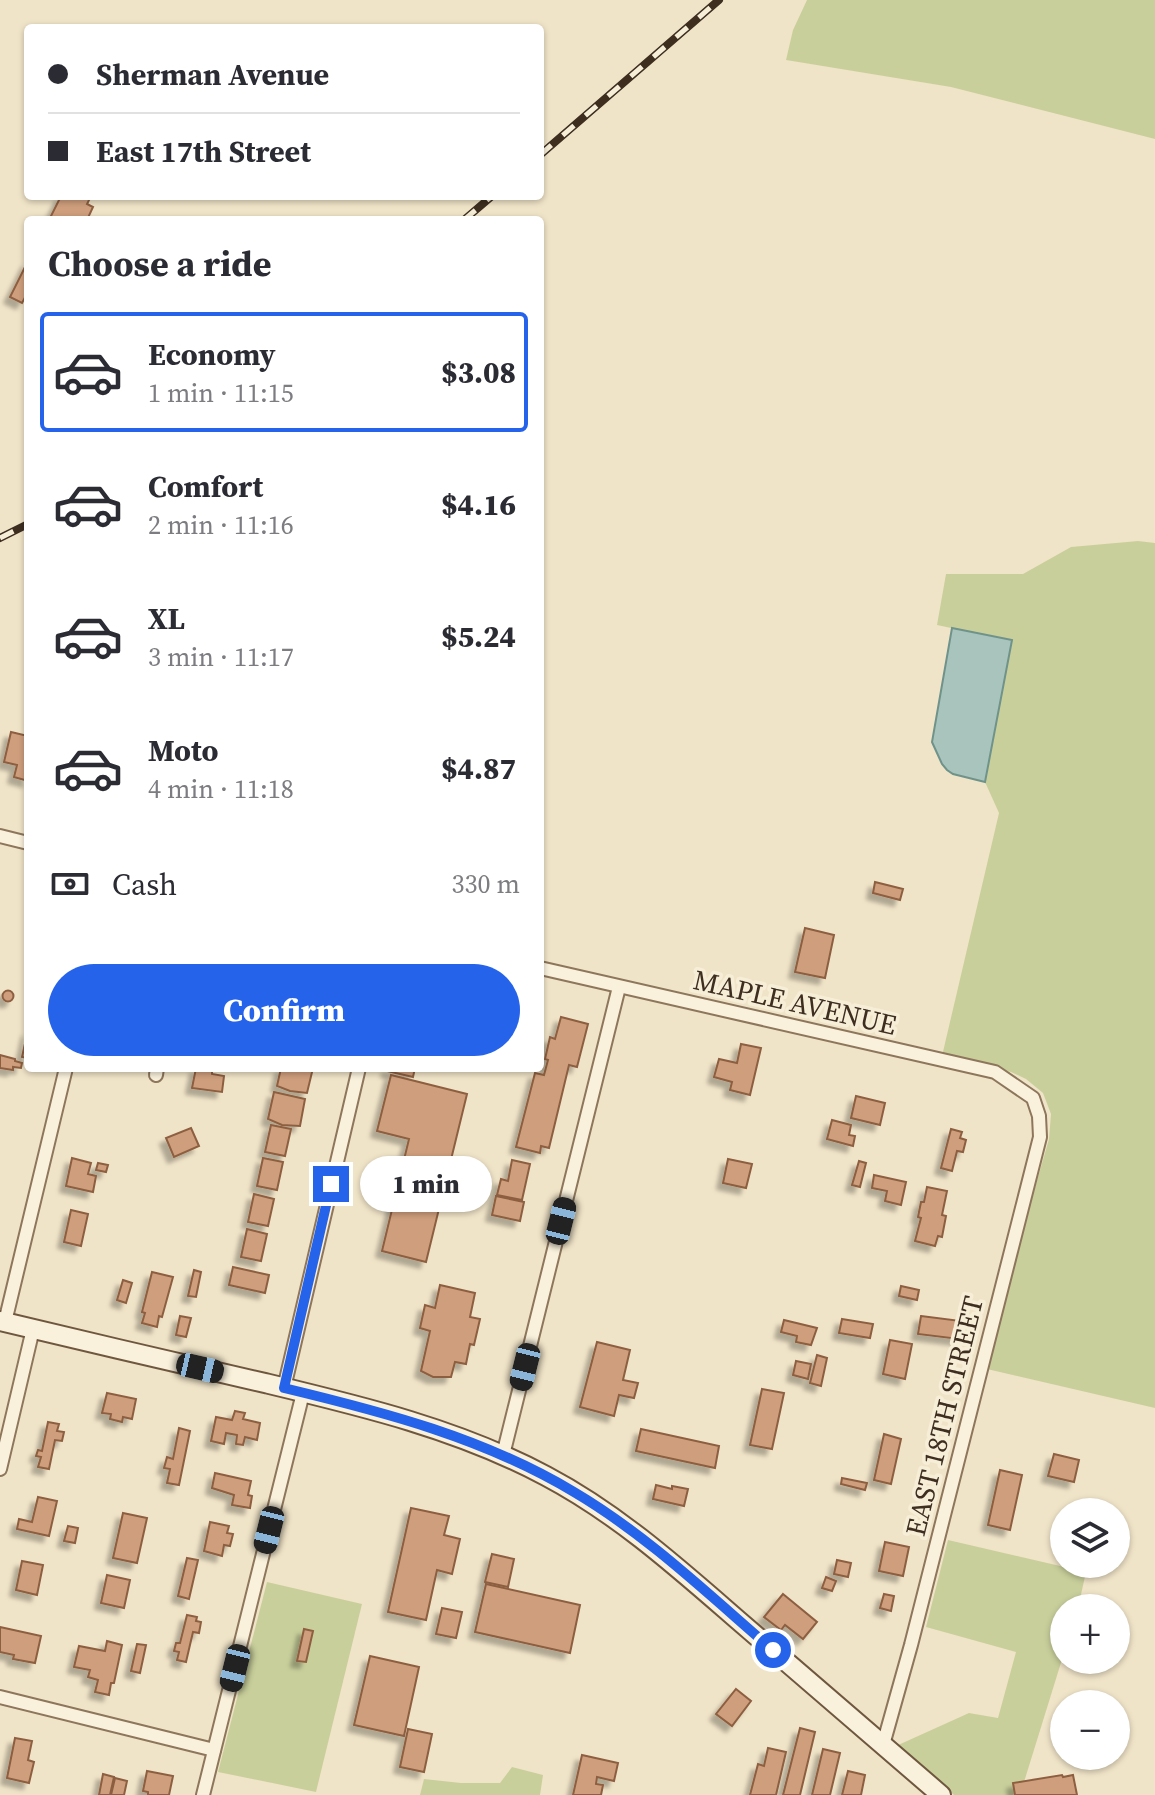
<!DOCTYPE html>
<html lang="en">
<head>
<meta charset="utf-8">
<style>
  body { margin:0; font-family:"Source Serif 4",serif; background:#f2f2f3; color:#2b2b33; height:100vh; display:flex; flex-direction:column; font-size:30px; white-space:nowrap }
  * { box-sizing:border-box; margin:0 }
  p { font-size:26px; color:#7c7c81 }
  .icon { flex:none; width:44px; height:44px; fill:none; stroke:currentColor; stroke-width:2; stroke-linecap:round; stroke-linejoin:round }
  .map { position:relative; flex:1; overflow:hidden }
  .sheet { position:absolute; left:24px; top:216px; width:520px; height:856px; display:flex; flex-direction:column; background:#fff; border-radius:8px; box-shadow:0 2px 6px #0004 }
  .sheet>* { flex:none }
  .hud { position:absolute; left:24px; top:24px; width:520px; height:176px; border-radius:8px; box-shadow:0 2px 6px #0004; display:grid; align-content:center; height:176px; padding:0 24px; background:#fff }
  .buttons { position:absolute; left:1050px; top:1498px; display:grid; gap:16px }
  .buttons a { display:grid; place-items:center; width:80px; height:80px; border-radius:50%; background:#fff; box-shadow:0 2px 6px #0004; font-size:40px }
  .end { position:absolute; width:36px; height:36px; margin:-18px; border:10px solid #2563eb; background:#fff; box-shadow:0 0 0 4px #fff }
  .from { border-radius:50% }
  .bubble { position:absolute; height:56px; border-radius:28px; background:#fff; box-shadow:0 2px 6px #0004; font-size:26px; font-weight:800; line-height:56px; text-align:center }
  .car { position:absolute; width:24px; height:48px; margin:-24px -12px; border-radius:10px; box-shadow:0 0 6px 2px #0007; background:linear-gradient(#222 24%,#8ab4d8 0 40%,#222 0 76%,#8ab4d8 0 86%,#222 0) }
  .hud b { display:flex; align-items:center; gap:28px; height:76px; font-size:30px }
  .hud b+b { border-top:2px solid #e1e1e2 }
  .hud i { width:20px; height:20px; background:#2b2b33 }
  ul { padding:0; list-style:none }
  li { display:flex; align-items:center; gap:24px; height:120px; margin:0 16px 12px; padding:0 8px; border:4px solid transparent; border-radius:8px }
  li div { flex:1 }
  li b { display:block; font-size:30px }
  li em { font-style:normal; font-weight:800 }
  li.current { border-color:#2563eb }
  li>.icon { width:72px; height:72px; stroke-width:1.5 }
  h2 { padding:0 24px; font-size:36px; line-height:96px }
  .pay { display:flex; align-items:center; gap:20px; height:88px; padding:0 24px; font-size:30px }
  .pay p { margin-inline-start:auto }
  .button { display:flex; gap:16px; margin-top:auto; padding:16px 24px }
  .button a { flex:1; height:92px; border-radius:48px; background:#2563eb; color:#fff; font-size:32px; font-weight:800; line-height:92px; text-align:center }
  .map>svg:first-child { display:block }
</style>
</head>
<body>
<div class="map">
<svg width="1155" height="1795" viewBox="0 0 1155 1795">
  <defs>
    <filter id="shadow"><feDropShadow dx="-6" dy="6" stdDeviation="2" flood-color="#0004"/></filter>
  </defs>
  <rect width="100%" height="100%" fill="#f0e4c8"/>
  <g fill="#c9cf9b">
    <polygon points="807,0 1155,0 1155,139 951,87 786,60 793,30"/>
    <polygon points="1138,541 1155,543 1155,1408 987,1369 1013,1264 1049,1139 1051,1114 1043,1093 1026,1079 1011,1072 942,1056 999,813 985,782 1012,641 937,625 946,574 1023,574 1071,547"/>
    <polygon points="948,1540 1086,1572 1078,1608 1064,1608 1064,1653 1020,1795 954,1795 896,1746 969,1713 998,1718 1016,1652 926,1627"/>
    <polygon points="267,1582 362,1604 316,1792 218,1772"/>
    <polygon points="512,1767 543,1775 540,1795 420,1795 424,1779 461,1783 500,1783"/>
  </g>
  <polygon fill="#a9c4bc" stroke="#6f938a" stroke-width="2" points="952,628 1012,640 985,782 953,774 947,770 942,764 932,742"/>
  <g fill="#cf9f7d" stroke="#8d5f41" stroke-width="2" filter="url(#shadow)">
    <polygon points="61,196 91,196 87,204 93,207 87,220 49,220"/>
    <polygon points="28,261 28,292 22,303 10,297"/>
    <polygon points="11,732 28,736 28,781 14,777 17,765 4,762"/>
    <polygon points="875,882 903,889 900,900 873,893"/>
    <polygon points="805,928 834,935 825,978 795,972"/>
    <circle cx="8" cy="996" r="5.5"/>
    <polygon points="561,1017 588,1024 577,1067 569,1065 549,1148 541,1146 540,1153 516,1147 535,1073 544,1075 548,1060 545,1059 550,1037 555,1039"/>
    <polygon points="28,1030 28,1058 22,1057"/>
    <polygon points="741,1044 761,1048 750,1095 730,1090 732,1082 714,1077 719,1059 737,1063"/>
    <polygon points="0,1055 15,1059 15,1061 22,1063 21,1068 13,1067 13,1070 0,1068"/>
    <polygon points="196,1068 212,1070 212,1074 224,1076 222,1092 192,1088"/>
    <polygon points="281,1068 313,1068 307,1093 290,1091 277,1086"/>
    <polygon points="388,1068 415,1068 413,1077 387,1071"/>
    <polygon points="391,1075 467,1094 426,1262 382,1251 409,1139 377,1131"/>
    <polygon points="274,1092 305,1099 300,1126 282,1125 268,1119"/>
    <polygon points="856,1096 885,1103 880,1125 851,1118"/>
    <polygon points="832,1120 851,1125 849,1135 855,1136 853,1146 827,1139"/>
    <polygon points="271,1125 291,1129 285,1156 265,1152"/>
    <polygon points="191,1128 199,1146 174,1157 166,1138"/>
    <polygon points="951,1129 962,1132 960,1138 966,1140 963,1152 957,1151 952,1171 941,1168"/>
    <polygon points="72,1158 91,1163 88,1174 96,1176 93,1192 66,1186"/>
    <polygon points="263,1158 283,1162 277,1190 257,1186"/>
    <polygon points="728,1159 752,1164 746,1188 723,1183"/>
    <polygon points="512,1160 530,1164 522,1200 497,1195 501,1179 508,1181"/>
    <polygon points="859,1161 866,1163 860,1187 852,1185"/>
    <polygon points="98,1163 108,1165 106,1172 96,1170"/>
    <polygon points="874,1175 906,1182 901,1205 885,1201 887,1191 872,1188"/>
    <polygon points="927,1187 947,1191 942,1215 946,1216 942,1237 938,1236 935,1246 915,1241 921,1218 918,1217 921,1202 924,1202"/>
    <polygon points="254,1194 274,1199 268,1226 248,1222"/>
    <polygon points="496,1196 524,1202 520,1221 492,1215"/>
    <polygon points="71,1210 88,1214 81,1246 64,1242"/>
    <polygon points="247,1229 267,1234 261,1261 241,1257"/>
    <polygon points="233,1267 269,1275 265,1293 229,1285"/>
    <polygon points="194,1270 201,1272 196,1297 188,1296"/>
    <polygon points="152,1272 173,1277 162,1317 159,1316 157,1327 142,1323 145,1313 142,1312"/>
    <polygon points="123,1280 132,1283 126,1303 117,1300"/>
    <polygon points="440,1285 475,1293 470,1317 480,1319 474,1345 470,1344 466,1364 455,1362 451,1377 433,1377 421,1371 430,1331 420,1328 425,1305 435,1308"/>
    <polygon points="901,1286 919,1290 917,1300 899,1296"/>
    <polygon points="180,1316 191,1318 186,1337 176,1335"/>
    <polygon points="921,1316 961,1321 959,1339 918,1334"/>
    <polygon points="842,1319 873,1324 870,1338 839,1333"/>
    <polygon points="784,1320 817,1328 811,1345 796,1342 797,1336 781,1332"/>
    <polygon points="890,1340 912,1344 905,1379 883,1374"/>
    <polygon points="597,1342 630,1350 623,1380 638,1383 634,1398 619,1395 614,1416 580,1407"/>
    <polygon points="817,1355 827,1358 821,1386 810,1383"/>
    <polygon points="796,1361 811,1364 808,1379 793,1375"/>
    <polygon points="762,1389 784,1393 772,1449 750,1445"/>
    <polygon points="107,1393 136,1399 132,1419 123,1417 122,1422 110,1419 111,1414 102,1413"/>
    <polygon points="235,1411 245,1413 243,1419 260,1423 257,1440 245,1437 243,1445 236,1444 237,1435 226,1433 224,1444 211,1441 216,1417 232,1420"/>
    <polygon points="48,1422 59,1424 57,1431 64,1432 62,1441 55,1440 49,1469 38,1467 41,1457 36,1456 38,1450 42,1451"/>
    <polygon points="179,1428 190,1431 179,1485 167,1483 170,1469 164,1468 167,1457 173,1459"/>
    <polygon points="641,1429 719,1446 715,1468 636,1451"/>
    <polygon points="884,1434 901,1439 891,1484 874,1480"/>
    <polygon points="1054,1454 1079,1460 1074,1482 1048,1476"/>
    <polygon points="1000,1470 1022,1475 1010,1530 988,1525"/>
    <polygon points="215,1473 251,1481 248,1495 252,1496 250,1508 232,1505 234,1495 212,1488"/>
    <polygon points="842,1478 867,1483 865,1490 841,1484"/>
    <polygon points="656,1485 672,1489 672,1486 688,1489 684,1506 653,1499"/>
    <polygon points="38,1497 57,1501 49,1536 17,1529 19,1519 32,1522"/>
    <polygon points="411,1508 449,1516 444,1535 460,1539 452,1574 437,1570 426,1620 388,1612"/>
    <polygon points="123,1513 147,1518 137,1563 113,1558"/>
    <polygon points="210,1522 229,1526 227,1533 233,1534 230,1546 224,1545 222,1556 204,1551"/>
    <polygon points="68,1526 78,1528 75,1543 64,1541"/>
    <polygon points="885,1542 909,1547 903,1576 879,1571"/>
    <polygon points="492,1554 514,1559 508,1587 485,1582"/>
    <polygon points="187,1558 198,1560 189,1599 178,1596"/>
    <polygon points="837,1560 851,1563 848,1577 834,1574"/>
    <polygon points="22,1561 43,1565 37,1595 16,1590"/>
    <polygon points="107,1575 130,1580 124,1608 101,1603"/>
    <polygon points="826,1577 836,1581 832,1591 822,1588"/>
    <polygon points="486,1584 580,1605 570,1653 475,1632"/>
    <polygon points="783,1594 817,1622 803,1639 785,1625 781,1630 764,1617"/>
    <polygon points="884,1594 894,1596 891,1611 880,1608"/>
    <polygon points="442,1608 462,1612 456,1638 436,1634"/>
    <polygon points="187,1615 197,1617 196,1621 201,1622 199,1633 193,1632 186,1662 177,1660 179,1652 174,1651 176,1643 180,1643"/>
    <polygon points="0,1627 41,1636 35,1663 13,1659 14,1655 0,1652"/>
    <polygon points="304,1629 313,1631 306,1662 297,1661"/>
    <polygon points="107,1641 122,1645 114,1683 111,1683 109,1695 95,1692 98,1680 88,1677 90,1670 74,1667 79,1646 105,1651"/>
    <polygon points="137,1644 146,1645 140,1673 131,1671"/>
    <polygon points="370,1656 419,1667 404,1736 354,1725"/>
    <polygon points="736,1689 751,1701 732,1726 716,1714"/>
    <polygon points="800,1728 815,1732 800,1795 783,1795"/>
    <polygon points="408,1729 432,1734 424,1772 400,1767"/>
    <polygon points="15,1738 32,1741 28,1760 34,1762 29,1783 7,1778"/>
    <polygon points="768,1748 786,1752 776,1795 750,1795 758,1764 764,1766"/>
    <polygon points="823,1749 840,1753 830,1795 812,1795"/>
    <polygon points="582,1755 618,1763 614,1781 597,1777 596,1784 603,1785 601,1795 573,1795"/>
    <polygon points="147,1771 173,1776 169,1795 148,1795 148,1792 143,1791"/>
    <polygon points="848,1771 865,1775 861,1795 842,1795"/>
    <polygon points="103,1774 114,1777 110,1795 99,1795"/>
    <polygon points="1062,1775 1063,1777 1073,1775 1077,1795 1015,1795 1013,1783"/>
    <polygon points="115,1778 127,1781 124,1795 111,1795"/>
  </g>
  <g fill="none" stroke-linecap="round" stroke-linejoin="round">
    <g stroke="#8d765c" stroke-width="16">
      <g id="street">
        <polyline points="0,836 28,843"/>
        <polyline points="540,968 995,1072 1033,1098 1039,1116 1040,1137 911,1645 883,1745"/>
        <polyline points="156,1075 157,1068"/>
        <polyline points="5,1322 66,1068"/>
        <polyline points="284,1388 359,1068"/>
        <polyline points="503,1455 619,987"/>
        <polyline points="0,1469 33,1329"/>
        <polyline points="0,1697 214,1750"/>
        <polyline points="203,1795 303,1393"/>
      </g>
    </g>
    <g stroke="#6f573f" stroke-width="22">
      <path id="secondary" d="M 0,1321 C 88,1342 177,1363 265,1383 C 361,1406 458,1429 546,1476 C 618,1514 678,1568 739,1621 C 806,1679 873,1737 941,1795"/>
    </g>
    <use href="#street" stroke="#faf1dc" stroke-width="12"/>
    <use href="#secondary" stroke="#faf1dc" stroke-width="18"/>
    <g stroke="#3d2e20" stroke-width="8">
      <g id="rail">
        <polyline points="540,155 719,0"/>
        <polyline points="464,220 492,196"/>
        <polyline points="0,538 28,524"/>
      </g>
    </g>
    <use href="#rail" stroke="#f7eed8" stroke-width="5" stroke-dasharray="15" stroke-linecap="butt"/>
  </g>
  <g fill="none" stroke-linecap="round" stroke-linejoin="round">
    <path stroke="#2563eb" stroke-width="10" d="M 331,1184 L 284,1388 C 384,1412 484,1438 574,1492 C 647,1535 709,1595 773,1650"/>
  </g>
  <g text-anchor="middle" stroke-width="7" stroke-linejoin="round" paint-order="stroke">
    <g font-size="28" fill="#3d2e20" stroke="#f7eed8">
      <text transform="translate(795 1002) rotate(13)" y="10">MAPLE AVENUE</text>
      <text transform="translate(944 1416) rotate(-76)" y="10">EAST 18TH STREET</text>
    </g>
  </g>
</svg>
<div class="buttons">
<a><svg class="icon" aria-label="layers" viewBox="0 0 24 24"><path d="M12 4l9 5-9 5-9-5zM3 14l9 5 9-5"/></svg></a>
<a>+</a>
<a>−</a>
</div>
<i class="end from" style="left:773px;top:1650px"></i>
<i class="end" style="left:331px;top:1184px"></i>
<div class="bubble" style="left:360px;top:1156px;width:132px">1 min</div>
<i class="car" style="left:561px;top:1221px;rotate:14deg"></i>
<i class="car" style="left:525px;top:1367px;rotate:194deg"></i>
<i class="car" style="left:200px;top:1368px;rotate:103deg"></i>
<i class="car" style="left:269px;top:1530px;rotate:194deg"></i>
<i class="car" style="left:235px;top:1668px;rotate:194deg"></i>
<div class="hud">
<b><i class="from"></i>Sherman Avenue</b>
<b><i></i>East 17th Street</b>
</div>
<section class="sheet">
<h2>Choose a ride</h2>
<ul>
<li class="current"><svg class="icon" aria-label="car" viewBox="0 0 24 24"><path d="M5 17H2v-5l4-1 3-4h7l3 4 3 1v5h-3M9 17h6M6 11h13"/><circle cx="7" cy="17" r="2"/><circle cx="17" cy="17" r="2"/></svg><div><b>Economy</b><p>1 min · 11:15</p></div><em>$3.08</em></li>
<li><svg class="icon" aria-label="car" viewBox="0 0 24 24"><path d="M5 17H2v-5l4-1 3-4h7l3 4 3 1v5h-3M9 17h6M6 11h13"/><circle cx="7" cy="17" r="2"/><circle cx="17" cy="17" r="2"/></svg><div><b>Comfort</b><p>2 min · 11:16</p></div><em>$4.16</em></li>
<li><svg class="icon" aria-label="car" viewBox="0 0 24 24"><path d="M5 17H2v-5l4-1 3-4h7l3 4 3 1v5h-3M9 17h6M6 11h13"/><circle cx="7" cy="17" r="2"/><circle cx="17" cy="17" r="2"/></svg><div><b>XL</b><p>3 min · 11:17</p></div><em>$5.24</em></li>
<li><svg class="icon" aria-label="car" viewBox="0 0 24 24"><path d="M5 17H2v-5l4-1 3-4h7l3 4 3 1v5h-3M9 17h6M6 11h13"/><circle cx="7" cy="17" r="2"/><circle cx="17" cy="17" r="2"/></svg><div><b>Moto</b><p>4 min · 11:18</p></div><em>$4.87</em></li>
</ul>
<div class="pay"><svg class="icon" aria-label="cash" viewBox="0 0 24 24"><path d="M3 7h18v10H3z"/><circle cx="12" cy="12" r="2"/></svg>Cash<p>330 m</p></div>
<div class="button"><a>Confirm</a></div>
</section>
</div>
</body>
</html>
